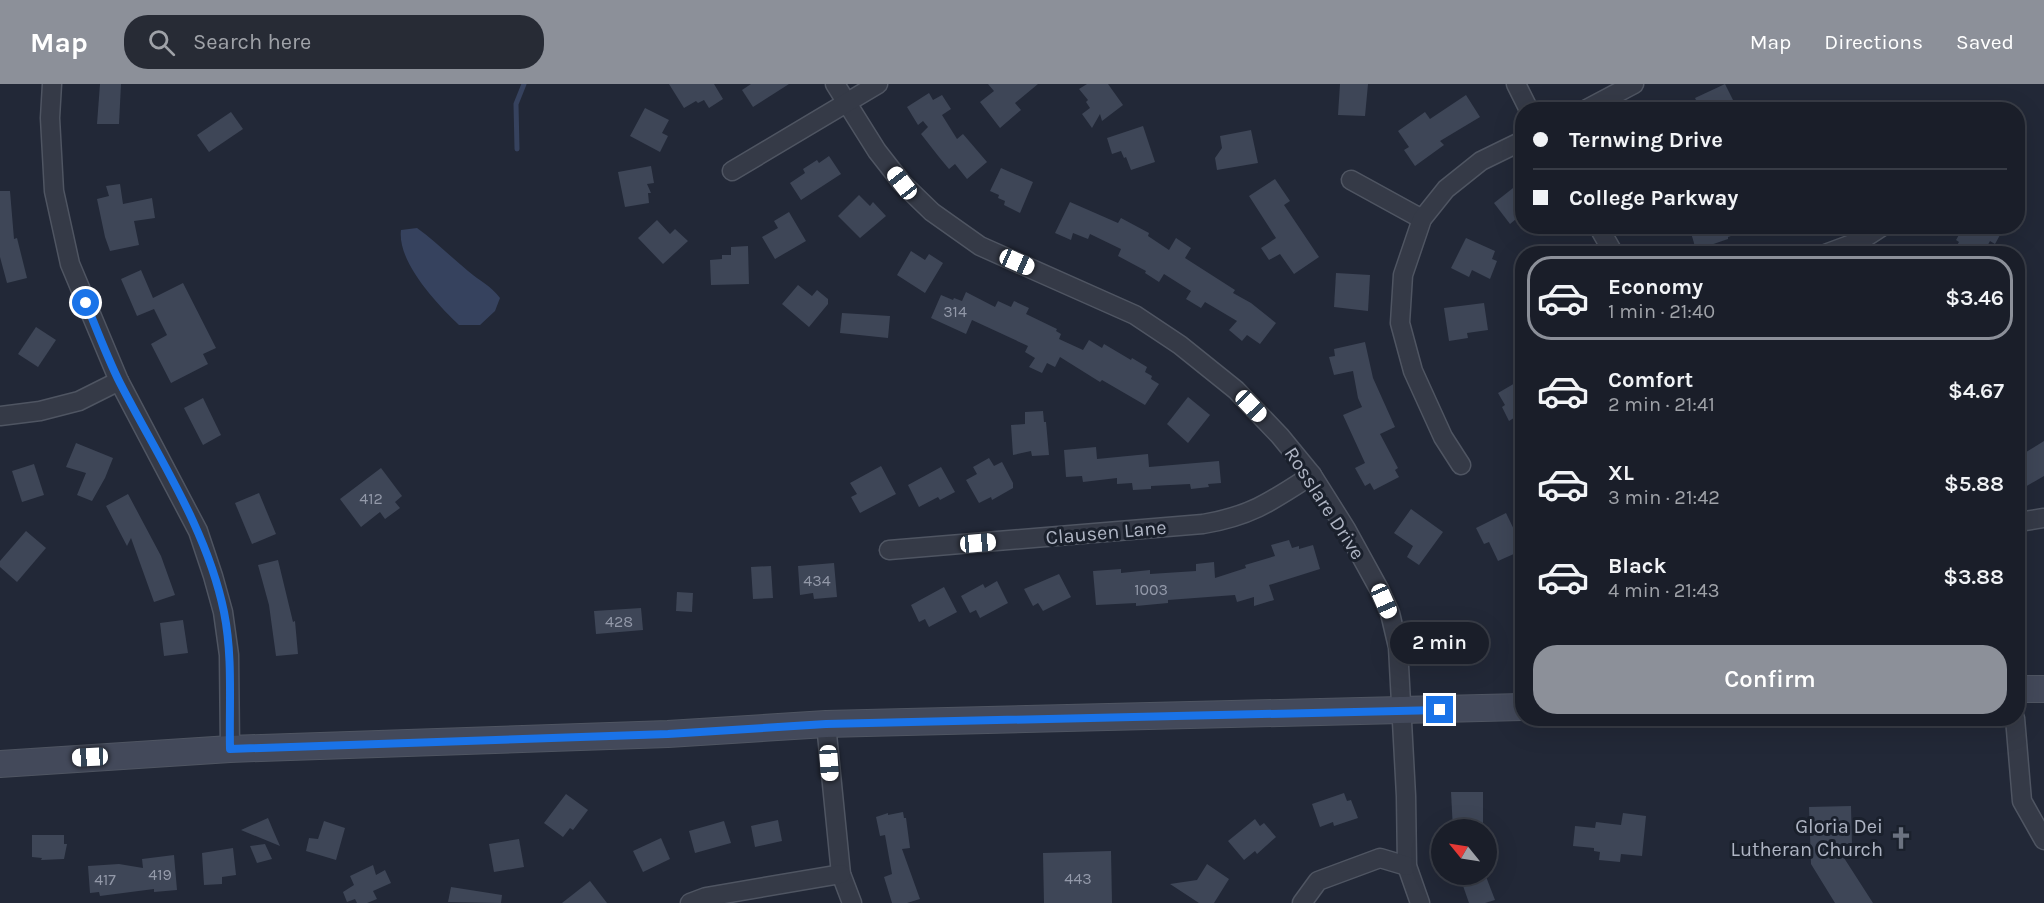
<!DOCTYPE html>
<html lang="en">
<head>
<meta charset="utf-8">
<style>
  body { margin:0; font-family:Karla,sans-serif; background:#272b35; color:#f1f3f6; height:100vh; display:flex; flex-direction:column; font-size:22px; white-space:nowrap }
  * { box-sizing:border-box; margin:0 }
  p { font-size:20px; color:#9fa2a8 }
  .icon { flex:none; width:33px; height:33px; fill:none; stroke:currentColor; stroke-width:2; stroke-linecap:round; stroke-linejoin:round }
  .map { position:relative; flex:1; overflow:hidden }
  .drawer { position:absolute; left:1515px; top:162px; width:510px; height:480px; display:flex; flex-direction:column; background:#1a1e29; border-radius:24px; box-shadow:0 6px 24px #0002,0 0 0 2px #383c46 }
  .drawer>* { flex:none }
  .hud { position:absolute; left:1515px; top:18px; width:510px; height:132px; border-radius:24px; box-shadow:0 6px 24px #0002,0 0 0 2px #383c46; display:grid; align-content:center; height:132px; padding:0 18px; background:#1a1e29 }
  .needle { width:39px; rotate:300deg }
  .tools { position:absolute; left:1431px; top:735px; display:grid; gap:12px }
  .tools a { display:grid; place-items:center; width:66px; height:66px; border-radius:50%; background:#1a1e29; box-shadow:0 6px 24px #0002,0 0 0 2px #383c46; font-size:30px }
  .end { position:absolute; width:27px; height:27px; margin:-14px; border:8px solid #1a73e8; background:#fff; box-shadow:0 0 0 3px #fff }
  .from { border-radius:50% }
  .bubble { position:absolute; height:42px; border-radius:21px; background:#1a1e29; box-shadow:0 6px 24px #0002,0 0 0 2px #383c46; font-size:20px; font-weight:600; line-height:42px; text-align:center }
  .car { position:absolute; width:18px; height:36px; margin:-18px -9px; border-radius:8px; box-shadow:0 0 4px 2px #0007; background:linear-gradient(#fff 24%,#345 0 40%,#fff 0 76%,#345 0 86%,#fff 0) }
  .hud b { display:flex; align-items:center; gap:21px; height:57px; font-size:22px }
  .hud b+b { border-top:2px solid #383c46 }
  .hud i { width:15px; height:15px; background:#f1f3f6 }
  ul { padding:10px 0 0; list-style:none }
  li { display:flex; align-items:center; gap:18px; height:84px; margin:0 12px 9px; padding:0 6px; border:3px solid transparent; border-radius:24px }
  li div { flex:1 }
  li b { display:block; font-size:22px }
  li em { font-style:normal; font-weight:600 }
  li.current { border-color:#8c9099 }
  li>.icon { width:54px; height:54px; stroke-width:1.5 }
  .cta { display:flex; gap:12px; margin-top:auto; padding:12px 18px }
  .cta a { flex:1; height:69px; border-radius:24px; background:#8c9099; color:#fff; font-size:24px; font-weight:600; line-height:69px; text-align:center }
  header { display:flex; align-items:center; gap:36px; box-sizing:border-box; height:84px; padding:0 30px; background:#8c9099; color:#fff }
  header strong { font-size:28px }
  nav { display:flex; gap:33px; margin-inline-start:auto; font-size:21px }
  .search { width:420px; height:54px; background:#272b35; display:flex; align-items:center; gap:15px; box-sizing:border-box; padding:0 21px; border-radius:24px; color:#9fa2a8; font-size:22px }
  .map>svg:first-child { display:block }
</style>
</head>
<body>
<header>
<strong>Map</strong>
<div class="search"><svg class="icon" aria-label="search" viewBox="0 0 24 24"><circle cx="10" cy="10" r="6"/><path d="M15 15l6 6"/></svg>Search here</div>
<nav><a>Map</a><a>Directions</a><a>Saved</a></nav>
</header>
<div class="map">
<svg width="2044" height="819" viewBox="0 0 2044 819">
  <rect width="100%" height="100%" fill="#222837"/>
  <path fill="#36425e" d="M 417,144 C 435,157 451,173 468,187 C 481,198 489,200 500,214 L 495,227 L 480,241 L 459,241 C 437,220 397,178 401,146 Z"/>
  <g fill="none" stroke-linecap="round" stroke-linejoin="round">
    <polyline stroke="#36425e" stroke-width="5" points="517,65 516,20 524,0"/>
  </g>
  <g fill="#3e4657">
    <polygon points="100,0 121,0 119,40 97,40"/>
    <polygon points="669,0 714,0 723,15 709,24 704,16 698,19 696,17 684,24"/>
    <polygon points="751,0 789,0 753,23 742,6"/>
    <polygon points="988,0 1038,0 1015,19 1021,26 1000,44 980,18 994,7"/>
    <polygon points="1087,0 1108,0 1123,21 1102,37 1100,30 1092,44 1082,30 1090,24 1086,18 1088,16 1079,5"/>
    <polygon points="1340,0 1368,0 1365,32 1338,31"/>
    <polygon points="1725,0 1738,26 1701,26 1695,14"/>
    <polygon points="929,9 933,16 942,11 951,25 942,31 957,55 963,50 987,78 967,95 955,80 949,85 939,73 921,50 928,43 923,37 918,41 907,23"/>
    <polygon points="1466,11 1480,33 1440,57 1444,61 1415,82 1404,66 1409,63 1398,47 1425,28 1430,35"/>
    <polygon points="645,24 669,36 662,49 668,52 660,68 630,52"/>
    <polygon points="231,28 243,45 209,68 197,51"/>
    <polygon points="1143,42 1155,78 1131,86 1126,73 1124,74 1121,67 1112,70 1107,54"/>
    <polygon points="1251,46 1258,79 1217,86 1215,74 1222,64 1220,52"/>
    <polygon points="829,72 841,90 801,116 790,99 805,89 803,85 817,76 819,79"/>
    <polygon points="651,82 654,99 647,100 651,109 648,109 649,119 625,123 618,88"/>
    <polygon points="1001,84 1033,98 1020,129 1004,121 1005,117 998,114 999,111 990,107"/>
    <polygon points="1275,95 1290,117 1284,121 1319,173 1294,190 1280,170 1269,176 1261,164 1276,154 1249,112"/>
    <polygon points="1522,97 1522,130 1510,140 1494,119"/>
    <polygon points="120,100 123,120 152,114 155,134 134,137 139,161 110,167 105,153 97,115 109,112 106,102"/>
    <polygon points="0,107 10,107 14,155 17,154 27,194 7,199 0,173"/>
    <polygon points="859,111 870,122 873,118 886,132 860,154 838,132"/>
    <polygon points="1070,118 1118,139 1121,134 1149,149 1148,152 1169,166 1176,154 1191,164 1185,174 1235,206 1233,209 1251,219 1276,239 1260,260 1247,251 1242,257 1229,246 1237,237 1205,218 1201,224 1186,215 1191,207 1164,190 1159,198 1145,189 1146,187 1118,172 1121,165 1090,150 1088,155 1073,149 1071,156 1055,149"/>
    <polygon points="789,128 806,157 775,175 762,153 778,144 774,137"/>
    <polygon points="657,136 670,150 675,145 688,157 663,180 638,154"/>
    <polygon points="1689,142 1752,142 1752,145 1728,153 1728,155 1696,166"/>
    <polygon points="1964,142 2005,142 1995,160 1990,157 1983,170 1952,170 1959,158 1956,156"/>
    <polygon points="1466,154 1495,167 1492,175 1497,177 1490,195 1472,186 1469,193 1451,184"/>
    <polygon points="748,162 749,200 711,201 710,176 722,175 722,171 731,171 731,163"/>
    <polygon points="911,167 925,176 929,170 943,179 925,209 897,191"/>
    <polygon points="141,186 153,214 183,199 216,264 203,270 208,280 171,299 151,260 167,251 154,225 137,232 121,195"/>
    <polygon points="1336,189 1370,191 1368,227 1334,223"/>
    <polygon points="798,201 812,212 817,206 828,215 828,220 809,243 782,220"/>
    <polygon points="966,208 995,223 998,217 1011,223 1014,217 1029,224 1026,230 1057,245 1056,247 1061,250 1059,255 1083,266 1089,256 1102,264 1104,260 1131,276 1132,274 1147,283 1145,288 1152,292 1151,295 1159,300 1145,321 1102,296 1100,298 1060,273 1055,283 1047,279 1042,289 1029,283 1035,274 1025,268 1028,262 972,236 966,250 931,234 941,211 953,216 954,214 962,217"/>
    <polygon points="1484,219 1488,246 1467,249 1468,254 1449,257 1444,224"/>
    <polygon points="842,229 890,232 888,254 840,249"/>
    <polygon points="36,243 56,256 38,283 18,270"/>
    <polygon points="1365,258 1373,294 1395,343 1380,350 1398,384 1395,386 1399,393 1374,406 1370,399 1365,402 1355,384 1365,379 1343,331 1362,323 1358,314 1353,287 1334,291 1329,273 1335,272 1334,265"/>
    <polygon points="1522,295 1522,329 1509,337 1502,323 1505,321 1498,309"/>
    <polygon points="1188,313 1210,331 1188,359 1167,340"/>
    <polygon points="203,314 221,351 203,361 184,324"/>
    <polygon points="1043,327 1044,338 1046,338 1049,371 1032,372 1031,367 1013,371 1011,341 1025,340 1025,328"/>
    <polygon points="2044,357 2044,392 2018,407 2018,373"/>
    <polygon points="76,359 113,374 105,394 92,417 77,411 86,389 66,383"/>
    <polygon points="1096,363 1097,375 1148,370 1149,383 1219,377 1221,399 1208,400 1209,403 1191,405 1190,400 1151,402 1151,405 1133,406 1132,399 1117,400 1117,394 1083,398 1082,392 1066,393 1064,366"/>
    <polygon points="989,374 994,382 1002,378 1013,399 1013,404 992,416 991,413 979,419 966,396 977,390 973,383"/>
    <polygon points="34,380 44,411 22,418 12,387"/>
    <polygon points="881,382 896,410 860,429 851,413 857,410 850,399"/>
    <polygon points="941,383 955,408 940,416 938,413 919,423 908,401"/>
    <polygon points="381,384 402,412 395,418 400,424 385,435 380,428 361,443 340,415"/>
    <polygon points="259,409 276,450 252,460 235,419"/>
    <polygon points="128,410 161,472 175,511 154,518 131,454 127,462 106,422"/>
    <polygon points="1411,425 1443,448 1419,481 1407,473 1413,462 1394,449"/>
    <polygon points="1506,429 1520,458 1513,461 1516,469 1498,477 1489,458 1484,460 1476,444"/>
    <polygon points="26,447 46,464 17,498 0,483 0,477"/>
    <polygon points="1289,456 1292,464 1299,462 1299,465 1313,461 1320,485 1269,501 1274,516 1254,522 1254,513 1237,518 1235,511 1168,516 1168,519 1136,522 1136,519 1096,521 1093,487 1121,485 1121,489 1150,486 1150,490 1196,487 1196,480 1214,478 1215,494 1246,484 1245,481 1275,472 1271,461"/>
    <polygon points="278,476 293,538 295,537 298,570 276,572 269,521 258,481"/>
    <polygon points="834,479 837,513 814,515 813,509 800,511 798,482"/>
    <polygon points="771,482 773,514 753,515 751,483"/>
    <polygon points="1059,490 1071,513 1043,527 1038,519 1033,522 1024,505"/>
    <polygon points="997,497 1008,519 980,534 976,526 970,529 961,512 983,500 985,504"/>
    <polygon points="944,503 957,528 929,543 925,535 919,538 911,521"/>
    <polygon points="677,508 693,509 692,528 676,527"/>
    <polygon points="641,524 643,546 596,550 594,527"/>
    <polygon points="183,536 188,569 164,572 160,539"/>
    <polygon points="1451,708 1483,708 1483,746 1453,746"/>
    <polygon points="1344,709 1347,717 1351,716 1358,734 1334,742 1333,738 1320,743 1312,720"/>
    <polygon points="566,710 588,726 573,746 570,744 563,753 544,739"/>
    <polygon points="1851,722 1852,763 1837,763 1873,819 1835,819 1811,780 1809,723"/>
    <polygon points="903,728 904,734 906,734 910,764 902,765 920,815 907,819 892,819 884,793 892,790 885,751 880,752 876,733 888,729 888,731"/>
    <polygon points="1623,729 1646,732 1642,772 1621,770 1620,778 1599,776 1600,768 1594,767 1594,764 1573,762 1575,742 1595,744 1596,738 1621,741"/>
    <polygon points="268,734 273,746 280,762 241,746"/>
    <polygon points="1255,735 1260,742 1264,739 1276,753 1257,770 1255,767 1244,776 1228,757"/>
    <polygon points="778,736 782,757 755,763 751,742"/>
    <polygon points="324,737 345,744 336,776 306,767 309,754 318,755"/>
    <polygon points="724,737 731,759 695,769 689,747"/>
    <polygon points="32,751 64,751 64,760 67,760 64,775 41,776 42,774 32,773"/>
    <polygon points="661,754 670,775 643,788 633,767"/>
    <polygon points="519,755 524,783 494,788 489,760"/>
    <polygon points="265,760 272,775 257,779 250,762"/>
    <polygon points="233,764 236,791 222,793 222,800 204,801 202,769"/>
    <polygon points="1111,767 1112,819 1044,819 1043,769"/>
    <polygon points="174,771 177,806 154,808 154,805 100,812 99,808 90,809 88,782 119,780 143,784 142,775"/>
    <polygon points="1207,780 1229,795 1214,819 1199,819 1170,800 1197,796"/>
    <polygon points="373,781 376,791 385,786 391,799 373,807 377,815 367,819 357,819 355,815 347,818 343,808 354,801 350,792"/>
    <polygon points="1475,790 1485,790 1495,816 1485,819 1469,819 1461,796"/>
    <polygon points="590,797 607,819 562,819"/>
    <polygon points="451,803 502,811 501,819 448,818"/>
  </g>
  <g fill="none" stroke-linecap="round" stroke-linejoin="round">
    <g stroke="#4f5562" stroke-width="21">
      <g id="minor">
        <polyline points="52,0 50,34 54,107 70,180 119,297 198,447 213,492 223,528 229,571 230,665"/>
        <polyline points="835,0 877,67 902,99 932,128 980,162 1135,231 1180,261 1236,306 1280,352 1312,391 1346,445 1379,505 1390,529 1398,563 1406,712 1407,782 1420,819"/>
        <polyline points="1516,0 1529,26"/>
        <polyline points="1585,26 1634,0"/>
        <polyline points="732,87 878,0"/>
        <polyline points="1351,96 1422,135"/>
        <polyline points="1598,142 1614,170"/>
        <polyline points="1825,170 1860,157 1883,142"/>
        <polyline points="0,332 40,327 79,317 119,297"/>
        <polyline points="1461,381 1443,353 1413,287 1400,239 1403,191 1422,135 1446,105 1481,77 1522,57"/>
        <polyline points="2018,438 2044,434"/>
        <path d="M 889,466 L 1203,440 C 1251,432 1272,417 1312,391"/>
        <polyline points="2015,634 2022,717 2044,756"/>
        <polyline points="826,640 841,790 852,819"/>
        <polyline points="690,819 706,813 841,790"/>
        <polyline points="1302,819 1318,797 1380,774 1407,782"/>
      </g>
    </g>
    <g stroke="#4f5562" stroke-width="28">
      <g id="secondary">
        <polyline points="2018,605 2044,605"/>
        <polyline points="0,680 230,665 668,650 826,640 1522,623"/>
      </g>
    </g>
    <use href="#minor" stroke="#353a47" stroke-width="18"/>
    <use href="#secondary" stroke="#43495a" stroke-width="26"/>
  </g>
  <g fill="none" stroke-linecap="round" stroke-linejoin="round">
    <path stroke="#1a73e8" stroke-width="8" d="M 86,219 C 97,246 107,273 120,299 C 158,373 207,445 224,528 C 233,573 229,620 230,665 L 668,650 L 826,640 L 1440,626"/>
  </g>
  <defs>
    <g id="church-bare" transform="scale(1.8)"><path d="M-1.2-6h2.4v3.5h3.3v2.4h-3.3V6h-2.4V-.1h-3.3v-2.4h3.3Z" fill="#6b7280" stroke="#1a202c" stroke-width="2.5" paint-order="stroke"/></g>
  </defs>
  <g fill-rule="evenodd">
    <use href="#church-bare" x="1901" y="754"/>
  </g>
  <g text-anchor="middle" stroke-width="6" stroke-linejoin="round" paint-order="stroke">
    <g font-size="16" fill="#9399a9">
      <text x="955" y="233">314</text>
      <text x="371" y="420">412</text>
      <text x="817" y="502">434</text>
      <text x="1151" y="511">1003</text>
      <text x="619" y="543">428</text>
      <text x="160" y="796">419</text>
      <text x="1078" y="800">443</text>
      <text x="105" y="801">417</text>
    </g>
    <g font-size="20" fill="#afb5c4" stroke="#1a202c">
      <text transform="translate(1325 419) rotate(57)" y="7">Rosslare Drive</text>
      <text transform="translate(1106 448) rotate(-5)" y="7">Clausen Lane</text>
    </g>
    <g font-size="20" fill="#afb5c4" stroke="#1a202c" text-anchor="end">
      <text x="1883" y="749">Gloria Dei<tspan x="1883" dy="23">Lutheran Church</tspan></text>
    </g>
  </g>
</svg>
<div class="tools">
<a><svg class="needle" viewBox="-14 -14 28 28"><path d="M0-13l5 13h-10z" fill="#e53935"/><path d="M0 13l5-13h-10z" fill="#9fa2a8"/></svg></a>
</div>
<i class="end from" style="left:86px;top:219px"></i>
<i class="end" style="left:1440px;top:626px"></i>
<div class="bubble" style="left:1390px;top:538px;width:99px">2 min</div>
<i class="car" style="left:902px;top:99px;rotate:322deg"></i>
<i class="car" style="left:1017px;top:178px;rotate:114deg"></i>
<i class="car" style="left:1251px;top:322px;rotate:136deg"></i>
<i class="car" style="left:978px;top:459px;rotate:85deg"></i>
<i class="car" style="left:1384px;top:517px;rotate:156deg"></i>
<i class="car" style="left:90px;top:673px;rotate:267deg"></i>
<i class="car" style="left:829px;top:679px;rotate:176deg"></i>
<div class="hud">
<b><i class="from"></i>Ternwing Drive</b>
<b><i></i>College Parkway</b>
</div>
<section class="drawer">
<ul>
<li class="current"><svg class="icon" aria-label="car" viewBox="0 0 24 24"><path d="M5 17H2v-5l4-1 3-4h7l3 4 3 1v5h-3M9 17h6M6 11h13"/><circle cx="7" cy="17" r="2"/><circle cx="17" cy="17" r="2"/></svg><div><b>Economy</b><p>1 min · 21:40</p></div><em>$3.46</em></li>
<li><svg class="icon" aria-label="car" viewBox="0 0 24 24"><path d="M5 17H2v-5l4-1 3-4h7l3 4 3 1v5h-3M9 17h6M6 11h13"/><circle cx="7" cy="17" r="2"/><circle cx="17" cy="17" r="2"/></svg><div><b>Comfort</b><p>2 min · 21:41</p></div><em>$4.67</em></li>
<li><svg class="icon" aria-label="car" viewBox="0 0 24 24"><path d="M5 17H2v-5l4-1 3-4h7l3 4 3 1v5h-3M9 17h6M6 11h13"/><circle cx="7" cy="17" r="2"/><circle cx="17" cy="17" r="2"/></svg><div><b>XL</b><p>3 min · 21:42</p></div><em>$5.88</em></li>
<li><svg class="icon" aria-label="car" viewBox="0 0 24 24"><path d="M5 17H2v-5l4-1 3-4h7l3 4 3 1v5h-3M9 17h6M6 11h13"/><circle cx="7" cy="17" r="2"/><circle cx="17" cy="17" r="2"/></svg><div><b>Black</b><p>4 min · 21:43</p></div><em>$3.88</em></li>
</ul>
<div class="cta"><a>Confirm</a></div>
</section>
</div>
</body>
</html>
